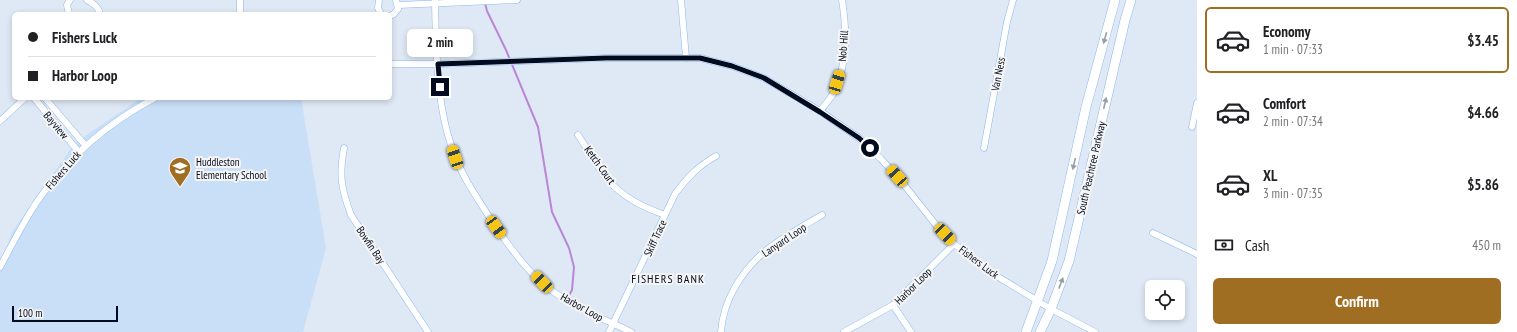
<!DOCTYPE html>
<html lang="en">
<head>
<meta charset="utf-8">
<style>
  body { margin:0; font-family:"PT Sans Narrow",sans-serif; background:#f2f2f2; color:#202124; height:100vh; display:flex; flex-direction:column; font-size:15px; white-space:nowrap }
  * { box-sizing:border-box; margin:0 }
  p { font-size:13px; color:#757577 }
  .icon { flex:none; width:22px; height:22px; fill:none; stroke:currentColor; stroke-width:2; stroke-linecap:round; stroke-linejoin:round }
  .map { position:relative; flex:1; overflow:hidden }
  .details { display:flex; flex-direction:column; background:#fff; width:320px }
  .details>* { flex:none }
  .guide { position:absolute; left:12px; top:12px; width:380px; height:88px; border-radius:6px; box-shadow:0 2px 6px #0003; display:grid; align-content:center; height:88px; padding:0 16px; background:#fff }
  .buttons { position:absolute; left:1145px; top:280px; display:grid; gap:8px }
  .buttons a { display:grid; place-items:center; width:40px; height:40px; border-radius:6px; background:#fff; box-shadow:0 2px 6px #0003; font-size:20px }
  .scale { position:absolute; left:12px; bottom:10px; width:106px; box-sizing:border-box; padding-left:4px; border:2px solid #000b1f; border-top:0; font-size:11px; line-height:14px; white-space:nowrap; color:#000b1f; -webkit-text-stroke:3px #f5f5f5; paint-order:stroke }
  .end { position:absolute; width:18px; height:18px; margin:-9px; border:5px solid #000b1f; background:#fff; box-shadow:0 0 0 2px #fff }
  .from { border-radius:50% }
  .bubble { position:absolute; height:28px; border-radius:6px; background:#fff; box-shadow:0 2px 6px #0003; font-size:13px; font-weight:800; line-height:28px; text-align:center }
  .car { position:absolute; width:12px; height:24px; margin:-12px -6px; border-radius:5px; box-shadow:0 0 3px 1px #0007; background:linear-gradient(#f5c518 24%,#345 0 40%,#f5c518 0 76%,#345 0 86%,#f5c518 0) }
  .guide b { display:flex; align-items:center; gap:14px; height:38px; font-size:15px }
  .guide b+b { border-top:1px solid #e0e0e0 }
  .guide i { width:10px; height:10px; background:#202124 }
  ul { padding:7px 0 0; list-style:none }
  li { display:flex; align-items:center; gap:12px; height:66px; margin:0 8px 6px; padding:0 8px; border:2px solid transparent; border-radius:6px }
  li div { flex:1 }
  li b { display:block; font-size:15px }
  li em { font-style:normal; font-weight:800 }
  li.selected { border-color:#a06e23 }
  li>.icon { width:36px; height:36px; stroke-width:1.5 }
  .pay { display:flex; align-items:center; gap:10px; height:44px; padding:0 16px; font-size:15px }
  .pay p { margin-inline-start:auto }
  .primary-button { display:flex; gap:8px; margin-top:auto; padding:8px 16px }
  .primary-button a { flex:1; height:46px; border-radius:6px; background:#a06e23; color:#fff; font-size:16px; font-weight:800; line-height:46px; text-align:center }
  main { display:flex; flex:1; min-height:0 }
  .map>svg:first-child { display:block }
</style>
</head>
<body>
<main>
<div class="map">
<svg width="1197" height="332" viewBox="0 0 1197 332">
  <rect width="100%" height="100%" fill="#dfe9f5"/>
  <polygon fill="#c9def7" points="141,98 301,98 326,248 303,332 0,332 0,267 12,232 75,143"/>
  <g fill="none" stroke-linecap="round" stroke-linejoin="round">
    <polyline stroke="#ba87d7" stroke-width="2" points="485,3 487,11 506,50 538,127 552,212 569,248 574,267 572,290 567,299"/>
    <g stroke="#89b9f0" stroke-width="7">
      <g id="street">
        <path d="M 87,0 C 93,3 99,8 100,14"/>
        <polyline points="379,0 378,8 381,14"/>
        <path d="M 435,0 C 436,51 436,111 456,158 C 464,180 478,199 490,218 C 505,241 521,264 541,282 C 567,305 600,317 631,332"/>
        <polyline points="681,0 686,58"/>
        <polyline points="398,5 517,0"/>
        <polyline points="69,14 67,5 70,0"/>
        <polyline points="240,14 240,0"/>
        <polyline points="390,16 394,14 398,9 396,0"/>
        <polyline points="390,64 438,64 606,58 700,58 732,66 764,78 820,111 859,138 881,159 897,176 936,225 954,244 995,275 1051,309 1095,332"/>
        <polyline points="34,98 78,151"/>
        <polyline points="45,98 85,145"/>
        <path d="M 820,111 C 824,106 829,100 833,94 C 848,65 847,31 842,0"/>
        <polyline points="0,121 25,98"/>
        <polyline points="1192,127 1197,103"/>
        <path d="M 578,135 C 588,150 598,169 610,182 C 624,198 645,208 665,215"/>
        <path d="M 344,148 C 339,176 341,188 351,215 L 428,332"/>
        <polyline points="984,148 1007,22 1013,0"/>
        <polyline points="1153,233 1197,254"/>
        <path d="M 0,267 C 13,243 25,218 41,196 C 71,155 109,122 155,98"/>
        <polyline points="893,305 911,332"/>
        <path d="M 609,332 L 675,194 C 687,178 698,166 716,156"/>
        <path d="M 721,332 C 723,301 741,272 764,252 C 781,238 803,226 822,215"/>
        <polyline points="844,332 893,305 954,244"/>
      </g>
    </g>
    <g stroke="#89b9f0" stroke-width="10">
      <g id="secondary">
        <polyline points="1026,332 1052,261 1086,107 1115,0"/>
        <polyline points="1040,332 1051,309 1069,261 1125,20 1131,0"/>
      </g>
    </g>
    <use href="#street" stroke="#fff" stroke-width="6"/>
    <use href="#secondary" stroke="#fff" stroke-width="9"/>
  </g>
  <defs><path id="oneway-solid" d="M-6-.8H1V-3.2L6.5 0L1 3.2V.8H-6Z"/></defs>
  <g fill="#999da5">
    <use href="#oneway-solid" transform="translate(1105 38) rotate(105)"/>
    <use href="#oneway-solid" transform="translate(1105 103) rotate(-77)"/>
    <use href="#oneway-solid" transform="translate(1074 164) rotate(103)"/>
    <use href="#oneway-solid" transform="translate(1061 283) rotate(-69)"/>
  </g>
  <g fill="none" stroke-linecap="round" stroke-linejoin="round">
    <polyline stroke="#000b1f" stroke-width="5" points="440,87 438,64 606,58 700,58 732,66 764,78 820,112 859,138 870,148"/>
  </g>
  <defs>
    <g id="school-pin" transform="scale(1.15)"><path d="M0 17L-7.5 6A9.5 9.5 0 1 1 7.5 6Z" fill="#a06e23" stroke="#f5f5f5"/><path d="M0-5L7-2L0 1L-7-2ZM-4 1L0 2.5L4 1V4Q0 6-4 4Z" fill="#fff"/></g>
  </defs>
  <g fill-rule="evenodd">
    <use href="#school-pin" x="180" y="168"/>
  </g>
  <g text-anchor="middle" stroke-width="4" stroke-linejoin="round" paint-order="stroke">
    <g font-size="11" fill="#000b1f" stroke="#f5f5f5">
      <text transform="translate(843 46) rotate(-86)" y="4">Nob Hill</text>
      <text transform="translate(998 74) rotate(-79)" y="4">Van Ness</text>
      <text transform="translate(56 125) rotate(50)" y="4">Bayview</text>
      <text transform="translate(600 165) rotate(54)" y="4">Ketch Court</text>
      <text transform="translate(1091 168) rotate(-77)" y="4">South Peachtree Parkway</text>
      <text transform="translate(63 170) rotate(-49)" y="4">Fishers Luck</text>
      <text transform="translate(655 238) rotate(-65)" y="4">Skiff Trace</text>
      <text transform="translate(784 240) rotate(-34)" y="4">Lanyard Loop</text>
      <text transform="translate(371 245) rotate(56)" y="4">Bowfin Bay</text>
      <text transform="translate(979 262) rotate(37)" y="4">Fishers Luck</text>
      <text transform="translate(913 286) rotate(-45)" y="4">Harbor Loop</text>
      <text transform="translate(582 307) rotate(29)" y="4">Harbor Loop</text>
    </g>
    <g font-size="11" fill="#000b1f" stroke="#f5f5f5" text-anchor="start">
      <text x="196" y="166">Huddleston<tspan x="196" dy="13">Elementary School</tspan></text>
    </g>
    <g font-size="12" letter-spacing="1" fill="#000b1f" stroke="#f5f5f5">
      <text x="668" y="283">FISHERS BANK</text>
    </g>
  </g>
</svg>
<div class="buttons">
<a><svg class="icon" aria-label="locate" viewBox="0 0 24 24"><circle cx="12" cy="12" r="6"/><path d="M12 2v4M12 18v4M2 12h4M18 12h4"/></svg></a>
</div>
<div class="scale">100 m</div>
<i class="end from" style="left:870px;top:148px"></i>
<i class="end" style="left:440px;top:87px"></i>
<div class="bubble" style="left:407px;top:29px;width:66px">2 min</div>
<i class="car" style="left:837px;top:82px;rotate:17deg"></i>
<i class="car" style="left:455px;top:157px;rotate:342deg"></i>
<i class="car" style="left:897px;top:176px;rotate:318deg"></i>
<i class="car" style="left:496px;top:227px;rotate:144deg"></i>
<i class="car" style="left:945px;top:234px;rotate:136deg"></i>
<i class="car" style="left:542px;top:282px;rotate:315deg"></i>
<div class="guide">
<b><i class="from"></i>Fishers Luck</b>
<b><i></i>Harbor Loop</b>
</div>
</div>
<section class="details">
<ul>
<li class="selected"><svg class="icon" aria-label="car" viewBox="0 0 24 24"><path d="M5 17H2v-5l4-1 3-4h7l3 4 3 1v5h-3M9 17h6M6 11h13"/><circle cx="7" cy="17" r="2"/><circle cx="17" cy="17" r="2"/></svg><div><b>Economy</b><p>1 min · 07:33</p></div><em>$3.45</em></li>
<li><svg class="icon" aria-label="car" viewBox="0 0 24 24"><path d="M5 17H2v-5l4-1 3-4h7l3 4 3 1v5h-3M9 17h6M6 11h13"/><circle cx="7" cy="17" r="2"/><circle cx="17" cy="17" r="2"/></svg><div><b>Comfort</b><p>2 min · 07:34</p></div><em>$4.66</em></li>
<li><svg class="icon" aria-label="car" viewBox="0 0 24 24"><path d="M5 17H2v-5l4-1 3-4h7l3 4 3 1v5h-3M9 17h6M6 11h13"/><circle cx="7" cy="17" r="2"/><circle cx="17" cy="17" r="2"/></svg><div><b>XL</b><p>3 min · 07:35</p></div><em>$5.86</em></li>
</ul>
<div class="pay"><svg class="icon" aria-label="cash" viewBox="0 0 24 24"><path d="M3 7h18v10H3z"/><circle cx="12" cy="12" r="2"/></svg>Cash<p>450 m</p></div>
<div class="primary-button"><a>Confirm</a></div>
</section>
</main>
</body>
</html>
